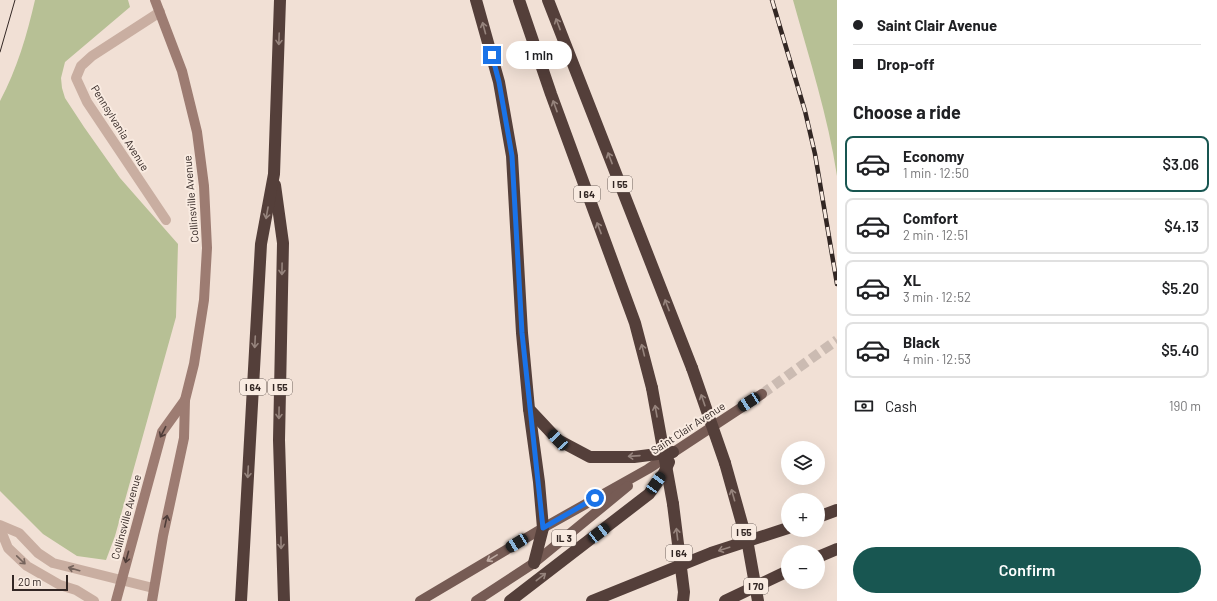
<!DOCTYPE html>
<html lang="en">
<head>
<meta charset="utf-8">
<style>
  body { margin:0; font-family:Barlow,sans-serif; background:#f2f2f2; color:#202124; height:100vh; display:flex; flex-direction:column; font-size:15px; white-space:nowrap }
  * { box-sizing:border-box; margin:0 }
  p { font-size:13px; color:#757577 }
  .icon { flex:none; width:22px; height:22px; fill:none; stroke:currentColor; stroke-width:2; stroke-linecap:round; stroke-linejoin:round }
  .map { position:relative; flex:1; overflow:hidden }
  .sheet { display:flex; flex-direction:column; background:#fff; width:380px }
  .sheet>* { flex:none }
  .guide { display:grid; align-content:center; height:88px; padding:0 16px; background:#fff }
  .buttons { position:absolute; left:781px; top:441px; display:grid; gap:8px }
  .buttons a { display:grid; place-items:center; width:44px; height:44px; border-radius:50%; background:#fff; box-shadow:0 4px 16px #0002; font-size:20px }
  .scale { position:absolute; left:12px; bottom:10px; width:56px; box-sizing:border-box; padding-left:4px; border:2px solid #332724; border-top:0; font-size:11px; line-height:14px; white-space:nowrap; color:#332724; -webkit-text-stroke:3px #f9ebe1; paint-order:stroke }
  .end { position:absolute; width:18px; height:18px; margin:-9px; border:5px solid #1a73e8; background:#fff; box-shadow:0 0 0 2px #fff }
  .from { border-radius:50% }
  .bubble { position:absolute; height:28px; border-radius:14px; background:#fff; box-shadow:0 4px 16px #0002; font-size:13px; font-weight:600; line-height:28px; text-align:center }
  .car { position:absolute; width:12px; height:24px; margin:-12px -6px; border-radius:5px; box-shadow:0 0 3px 1px #0007; background:linear-gradient(#222 24%,#8ab4d8 0 40%,#222 0 76%,#8ab4d8 0 86%,#222 0) }
  .guide b { display:flex; align-items:center; gap:14px; height:38px; font-size:15px }
  .guide b+b { border-top:1px solid #e0e0e0 }
  .guide i { width:10px; height:10px; background:#202124 }
  ul { padding:0; list-style:none }
  li { display:flex; align-items:center; gap:12px; height:56px; margin:0 8px 6px; padding:0 8px; border:2px solid #e0e0e0; border-radius:8px }
  li div { flex:1 }
  li b { display:block; font-size:15px }
  li em { font-style:normal; font-weight:600 }
  li.active { border-color:#185651 }
  li>.icon { width:36px; height:36px; stroke-width:1.5 }
  h2 { padding:0 16px; font-size:18px; line-height:48px }
  .pay { display:flex; align-items:center; gap:10px; height:44px; padding:0 16px; font-size:15px }
  .pay p { margin-inline-start:auto }
  .primary-button { display:flex; gap:8px; margin-top:auto; padding:8px 16px }
  .primary-button a { flex:1; height:46px; border-radius:24px; background:#185651; color:#fff; font-size:16px; font-weight:600; line-height:46px; text-align:center }
  main { display:flex; flex:1; min-height:0 }
  .map>svg:first-child { display:block }
</style>
</head>
<body>
<main>
<div class="map">
<svg width="837" height="601" viewBox="0 0 837 601">
  <rect width="100%" height="100%" fill="#f1e0d5"/>
  <g fill="#b7c095">
    <path d="M 35,0 L 128,0 L 130,7 L 65,62 L 61,78 L 62,88 L 65,98 L 84,127 L 120,178 L 178,244 L 176,317 L 115,536 L 106,560 L 77,556 L 43,534 L 0,491 L 0,101 C 17,69 27,35 35,0 Z"/>
    <path d="M 793,0 L 837,0 L 837,176 C 828,116 809,58 793,0 Z"/>
  </g>
  <g fill="none" stroke-linecap="round" stroke-linejoin="round">
    <polyline stroke="#cbbbb2" stroke-width="10" stroke-dasharray="10 5" stroke-linecap="butt" points="762,394 837,340"/>
    <g stroke="#c9aea1" stroke-width="10">
      <polyline points="160,12 92,56 81,66 76,78 87,102 166,220"/>
      <polyline points="0,525 19,533 38,553 53,563 153,588"/>
      <polyline points="0,528 8,548 27,566 60,585 76,590 94,601"/>
    </g>
    <g stroke="#9d7c72" stroke-width="10">
      <polyline points="116,601 162,432 185,400"/>
      <polyline points="152,601 163,536 184,438 185,400 194,364 204,300 207,248 204,186 197,132 182,71 155,0"/>
    </g>
    <g stroke="#765b54" stroke-width="10">
      <polyline points="420,601 543,528 648,469 762,394"/>
      <polyline points="476,601 534,563 628,486"/>
    </g>
    <g stroke="#543f3a" stroke-width="12">
      <polyline points="476,0 499,82 512,156 522,333 529,409 558,440 590,457 634,457 673,452"/>
      <polyline points="519,0 551,94 635,323 652,388"/>
      <polyline points="548,0 692,368"/>
      <polyline points="275,185 283,243 279,440 284,601"/>
      <polyline points="529,409 539,482 543,528 534,563"/>
      <polyline points="725,463 748,545 758,601"/>
      <polyline points="673,504 684,592 683,601"/>
      <polyline points="818,517 837,510"/>
      <polyline points="818,557 837,549"/>
      <polyline points="241,601 261,244 274,174 280,0"/>
      <polyline points="510,601 649,494 664,473 669,462"/>
    </g>
    <polyline stroke="#332724" stroke-width="1" points="0,52 15,0"/>
    <g stroke="#332724" stroke-width="4.5">
      <polyline id="rail" points="772,0 805,111 815,154 837,284"/>
    </g>
    <use href="#rail" stroke="#f9ebe1" stroke-width="3" stroke-dasharray="9" stroke-linecap="butt"/>
    <g stroke="#543f3a" stroke-width="12">
      <polyline points="692,368 725,463"/>
      <polyline points="652,388 673,504"/>
      <polyline points="592,601 711,553 788,528"/>
      <polyline points="725,601 788,571"/>
    </g>
  </g>
  <defs><path id="oneway-shaft" d="M-6 0H5M1.5-3L5.5 0L1.5 3" fill="none" stroke-width="1.6" stroke-linecap="round" stroke-linejoin="round"/></defs>
  <g stroke="#96847d">
    <use href="#oneway-shaft" transform="translate(558 24) rotate(-111)"/>
    <use href="#oneway-shaft" transform="translate(484 28) rotate(-105)"/>
    <use href="#oneway-shaft" transform="translate(279 39) rotate(92)"/>
    <use href="#oneway-shaft" transform="translate(555 106) rotate(-110)"/>
    <use href="#oneway-shaft" transform="translate(610 158) rotate(-111)"/>
    <use href="#oneway-shaft" transform="translate(267 213) rotate(100)"/>
    <use href="#oneway-shaft" transform="translate(599 228) rotate(-111)"/>
    <use href="#oneway-shaft" transform="translate(282 269) rotate(91)"/>
    <use href="#oneway-shaft" transform="translate(667 305) rotate(-111)"/>
    <use href="#oneway-shaft" transform="translate(255 342) rotate(93)"/>
    <use href="#oneway-shaft" transform="translate(643 350) rotate(-104)"/>
    <use href="#oneway-shaft" transform="translate(703 400) rotate(-109)"/>
    <use href="#oneway-shaft" transform="translate(656 411) rotate(-100)"/>
    <use href="#oneway-shaft" transform="translate(279 413) rotate(91)"/>
    <use href="#oneway-shaft" transform="translate(634 456) rotate(176)"/>
    <use href="#oneway-shaft" transform="translate(248 472) rotate(93)"/>
    <use href="#oneway-shaft" transform="translate(733 495) rotate(-106)"/>
    <use href="#oneway-shaft" transform="translate(677 534) rotate(-97)"/>
    <use href="#oneway-shaft" transform="translate(281 543) rotate(89)"/>
    <use href="#oneway-shaft" transform="translate(724 549) rotate(162)"/>
    <use href="#oneway-shaft" transform="translate(541 577) rotate(-38)"/>
  </g>
  <g stroke="#4e3c38">
    <use href="#oneway-shaft" transform="translate(163 432) rotate(117)"/>
    <use href="#oneway-shaft" transform="translate(166 521) rotate(-78)"/>
    <use href="#oneway-shaft" transform="translate(127 557) rotate(105)"/>
  </g>
  <use stroke="#beaaa2" href="#oneway-shaft" transform="translate(492 558) rotate(149)"/>
  <g stroke="#76645c">
    <use href="#oneway-shaft" transform="translate(21 560) rotate(44)"/>
    <use href="#oneway-shaft" transform="translate(74 569) rotate(-164)"/>
  </g>
  <g fill="none" stroke-linecap="round" stroke-linejoin="round">
    <polyline stroke="#1a73e8" stroke-width="5" points="492,55 499,82 512,156 522,333 543,528 595,498"/>
  </g>
  <g text-anchor="middle" stroke-width="4" stroke-linejoin="round" paint-order="stroke">
    <g fill="#f9ebe1" stroke="#6e625d" stroke-width="1">
      <rect x="608" y="176" width="24" height="16" rx="3"/>
      <rect x="574" y="186" width="26" height="16" rx="3"/>
      <rect x="240" y="379" width="26" height="16" rx="3"/>
      <rect x="268" y="379" width="24" height="16" rx="3"/>
      <rect x="732" y="524" width="24" height="16" rx="3"/>
      <rect x="552" y="530" width="24" height="16" rx="3"/>
      <rect x="666" y="545" width="26" height="16" rx="3"/>
      <rect x="744" y="578" width="24" height="16" rx="3"/>
    </g>
    <g font-size="10" font-weight="bold" fill="#332724">
      <text x="620" y="188">I 55</text>
      <text x="587" y="198">I 64</text>
      <text x="253" y="391">I 64</text>
      <text x="280" y="391">I 55</text>
      <text x="744" y="536">I 55</text>
      <text x="564" y="542">IL 3</text>
      <text x="679" y="557">I 64</text>
      <text x="756" y="590">I 70</text>
    </g>
    <g font-size="11" fill="#332724" stroke="#f9ebe1">
      <text transform="translate(120 128) rotate(58)" y="4">Pennsylvania Avenue</text>
      <text transform="translate(191 199) rotate(-95)" y="4">Collinsville Avenue</text>
      <text transform="translate(688 428) rotate(-33)" y="4">Saint Clair Avenue</text>
      <text transform="translate(126 517) rotate(-75)" y="4">Collinsville Avenue</text>
    </g>
  </g>
</svg>
<div class="buttons">
<a><svg class="icon" aria-label="layers" viewBox="0 0 24 24"><path d="M12 4l9 5-9 5-9-5zM3 14l9 5 9-5"/></svg></a>
<a>+</a>
<a>−</a>
</div>
<div class="scale">20 m</div>
<i class="end from" style="left:595px;top:498px"></i>
<i class="end" style="left:492px;top:55px"></i>
<div class="bubble" style="left:506px;top:41px;width:66px">1 min</div>
<i class="car" style="left:749px;top:402px;rotate:237deg"></i>
<i class="car" style="left:558px;top:440px;rotate:317deg"></i>
<i class="car" style="left:656px;top:483px;rotate:35deg"></i>
<i class="car" style="left:599px;top:533px;rotate:52deg"></i>
<i class="car" style="left:517px;top:543px;rotate:239deg"></i>
</div>
<section class="sheet">
<div class="guide">
<b><i class="from"></i>Saint Clair Avenue</b>
<b><i></i>Drop-off</b>
</div>
<h2>Choose a ride</h2>
<ul>
<li class="active"><svg class="icon" aria-label="car" viewBox="0 0 24 24"><path d="M5 17H2v-5l4-1 3-4h7l3 4 3 1v5h-3M9 17h6M6 11h13"/><circle cx="7" cy="17" r="2"/><circle cx="17" cy="17" r="2"/></svg><div><b>Economy</b><p>1 min · 12:50</p></div><em>$3.06</em></li>
<li><svg class="icon" aria-label="car" viewBox="0 0 24 24"><path d="M5 17H2v-5l4-1 3-4h7l3 4 3 1v5h-3M9 17h6M6 11h13"/><circle cx="7" cy="17" r="2"/><circle cx="17" cy="17" r="2"/></svg><div><b>Comfort</b><p>2 min · 12:51</p></div><em>$4.13</em></li>
<li><svg class="icon" aria-label="car" viewBox="0 0 24 24"><path d="M5 17H2v-5l4-1 3-4h7l3 4 3 1v5h-3M9 17h6M6 11h13"/><circle cx="7" cy="17" r="2"/><circle cx="17" cy="17" r="2"/></svg><div><b>XL</b><p>3 min · 12:52</p></div><em>$5.20</em></li>
<li><svg class="icon" aria-label="car" viewBox="0 0 24 24"><path d="M5 17H2v-5l4-1 3-4h7l3 4 3 1v5h-3M9 17h6M6 11h13"/><circle cx="7" cy="17" r="2"/><circle cx="17" cy="17" r="2"/></svg><div><b>Black</b><p>4 min · 12:53</p></div><em>$5.40</em></li>
</ul>
<div class="pay"><svg class="icon" aria-label="cash" viewBox="0 0 24 24"><path d="M3 7h18v10H3z"/><circle cx="12" cy="12" r="2"/></svg>Cash<p>190 m</p></div>
<div class="primary-button"><a>Confirm</a></div>
</section>
</main>
</body>
</html>
